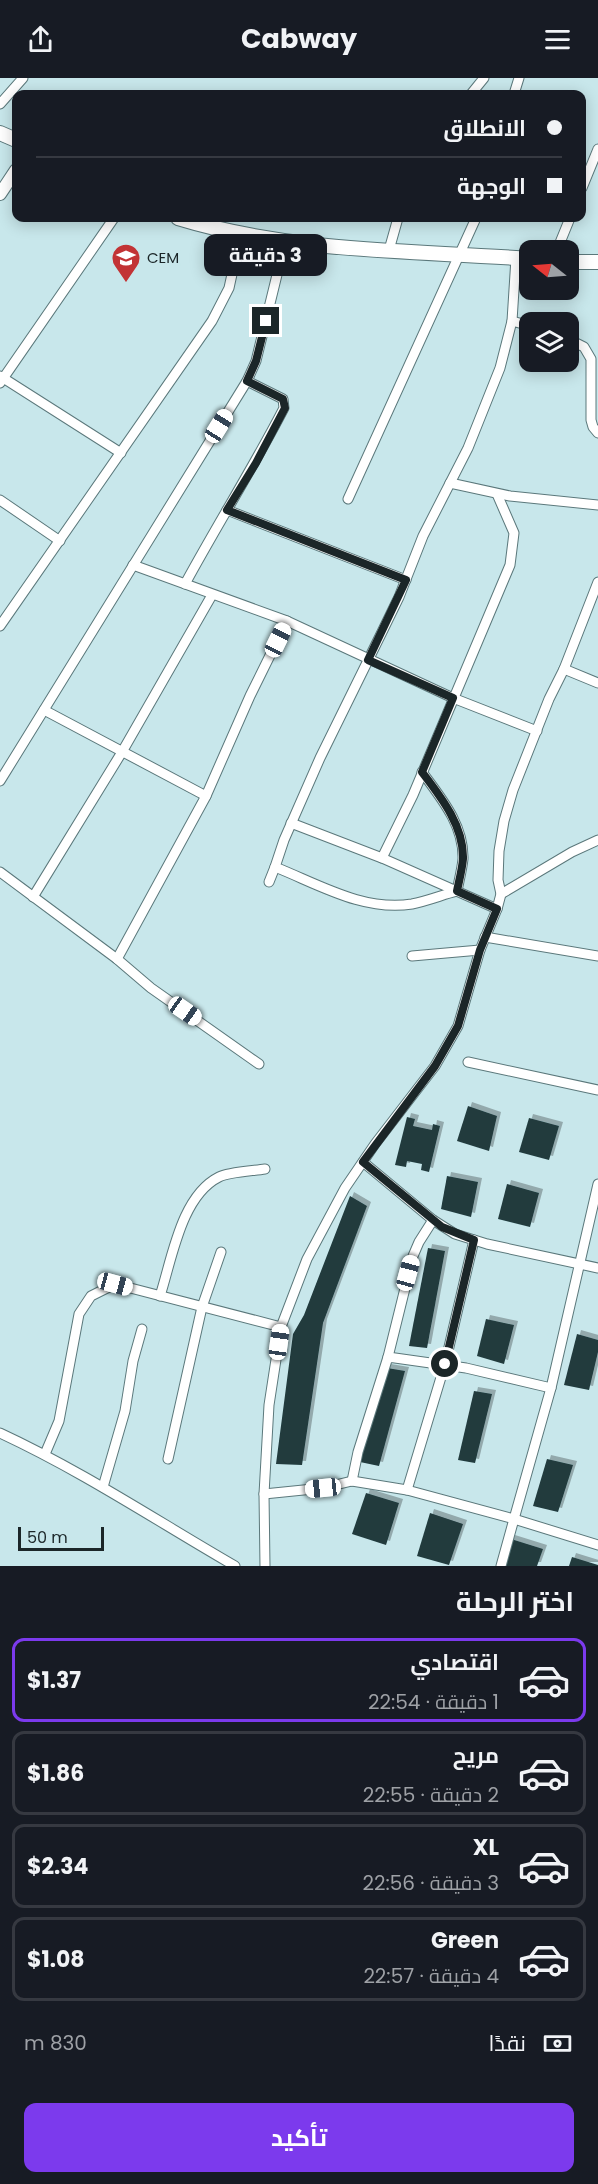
<!DOCTYPE html>
<html lang="ar">
<head>
<meta charset="utf-8">
<style>
  body { margin:0; font-family:Poppins,Cairo,sans-serif; background:#242831; color:#f1f3f6; direction:rtl; height:100vh; display:flex; flex-direction:column; font-size:22px; white-space:nowrap }
  * { box-sizing:border-box; margin:0 }
  p { font-size:20px; color:#9ea1a6 }
  .icon { flex:none; width:33px; height:33px; fill:none; stroke:currentColor; stroke-width:2; stroke-linecap:round; stroke-linejoin:round }
  .map { position:relative; height:1488px; overflow:hidden; direction:ltr }
  .panel { display:flex; flex-direction:column; background:#171b24; flex:1 }
  .panel>* { flex:none }
  .banner { position:absolute; left:12px; top:12px; width:574px; height:132px; border-radius:12px; box-shadow:0 3px 15px #0003; direction:rtl; display:grid; align-content:center; height:132px; padding:0 24px; background:#171b24 }
  .needle { width:39px; rotate:287deg }
  .tools { position:absolute; left:519px; top:162px; display:grid; gap:12px }
  .tools a { display:grid; place-items:center; width:60px; height:60px; border-radius:12px; background:#171b24; box-shadow:0 3px 15px #0003; font-size:30px }
  .scale { position:absolute; left:18px; bottom:15px; width:86px; box-sizing:border-box; padding-left:6px; border:3px solid #1b2628; border-top:0; font-size:16px; line-height:21px; white-space:nowrap; color:#1b2628; -webkit-text-stroke:4px #c8e7eb; paint-order:stroke }
  .end { position:absolute; width:27px; height:27px; margin:-14px; border:8px solid #1b2628; background:#fff; box-shadow:0 0 0 3px #fff }
  .from { border-radius:50% }
  .bubble { position:absolute; height:42px; border-radius:12px; background:#171b24; box-shadow:0 3px 15px #0003; font-size:20px; font-weight:700; line-height:42px; text-align:center; direction:rtl }
  .car { position:absolute; width:18px; height:36px; margin:-18px -9px; border-radius:8px; box-shadow:0 0 4px 2px #0007; background:linear-gradient(#fff 24%,#345 0 40%,#fff 0 76%,#345 0 86%,#fff 0) }
  .banner b { display:flex; align-items:center; gap:21px; height:57px; font-size:22px }
  .banner b+b { border-top:2px solid #363941 }
  .banner i { width:15px; height:15px; background:#f1f3f6 }
  ul { padding:0; list-style:none }
  li { display:flex; align-items:center; gap:18px; height:84px; margin:0 12px 9px; padding:0 12px; border:3px solid #363941; border-radius:12px }
  li div { flex:1 }
  li b { display:block; font-size:22px }
  li em { font-style:normal; font-weight:700 }
  li.active { border-color:#7c3aed }
  li>.icon { width:54px; height:54px; stroke-width:1.5 }
  h2 { padding:0 24px; font-size:27px; line-height:72px }
  .pay { display:flex; align-items:center; gap:15px; height:66px; padding:0 24px; font-size:22px }
  .pay p { margin-inline-start:auto }
  .button { display:flex; gap:12px; margin-top:auto; padding:12px 24px }
  .button a { flex:1; height:69px; border-radius:12px; background:#7c3aed; color:#fff; font-size:24px; font-weight:700; line-height:69px; text-align:center }
  header { display:flex; justify-content:space-between; align-items:center; height:78px; padding:0 24px; background:#171b24; font-size:27px; font-weight:700 }
  .map>svg:first-child { display:block }
</style>
</head>
<body>
<header><svg class="icon" aria-label="menu" viewBox="0 0 24 24"><path d="M4 6h16M4 12h16M4 18h16"/></svg>Cabway<svg class="icon" aria-label="share" viewBox="0 0 24 24"><path d="M12 15V3M7 8l5-5 5 5M5 13v7h14v-7"/></svg></header>
<div class="map">
<svg width="598" height="1488" viewBox="0 0 598 1488">
  <defs>
    <filter id="shadow"><feDropShadow dx="4" dy="-4" stdDeviation="0" flood-color="#0004"/></filter>
  </defs>
  <rect width="100%" height="100%" fill="#c8e7eb"/>
  <g fill="#203b3e" filter="url(#shadow)">
    <polygon points="468,1028 497,1038 489,1073 457,1063"/>
    <polygon points="407,1039 415,1041 413,1048 432,1052 433,1046 440,1048 429,1094 421,1092 422,1086 407,1083 406,1089 395,1087"/>
    <polygon points="529,1040 559,1048 549,1082 519,1074"/>
    <polygon points="447,1098 478,1104 471,1139 441,1131"/>
    <polygon points="507,1106 539,1115 530,1149 498,1141"/>
    <polygon points="350,1118 367,1128 323,1245 302,1387 276,1386 293,1256 304,1237"/>
    <polygon points="428,1170 445,1173 427,1270 409,1268"/>
    <polygon points="486,1241 514,1247 504,1286 477,1278"/>
    <polygon points="577,1256 598,1262 598,1274 589,1312 564,1307"/>
    <polygon points="387,1290 405,1293 379,1388 360,1384"/>
    <polygon points="474,1313 492,1316 475,1385 458,1382"/>
    <polygon points="547,1381 573,1387 558,1434 533,1428"/>
    <polygon points="366,1415 399,1425 386,1467 352,1456"/>
    <polygon points="430,1435 463,1446 449,1487 417,1478"/>
    <polygon points="511,1461 543,1471 537,1488 502,1488"/>
    <polygon points="572,1479 598,1487 598,1488 569,1488"/>
  </g>
  <g fill="none" stroke-linecap="round" stroke-linejoin="round">
    <g stroke="#5b787b" stroke-width="11">
      <g id="minor">
        <polyline points="471,16 484,0"/>
        <polyline points="514,16 519,0"/>
        <polyline points="0,26 23,0"/>
        <polyline points="582,110 598,71"/>
        <polyline points="389,172 398,140"/>
        <polyline points="557,172 570,140"/>
        <polyline points="512,243 516,180"/>
        <polyline points="568,261 584,269 591,281 591,342 593,349 598,355"/>
        <polyline points="0,298 121,375"/>
        <polyline points="0,305 114,140"/>
        <polyline points="450,405 510,418 598,427"/>
        <polyline points="348,421 476,140"/>
        <polyline points="0,422 60,463"/>
        <polyline points="227,432 406,502"/>
        <polyline points="133,487 287,543 453,620 537,653"/>
        <polyline points="598,504 564,591 598,605"/>
        <path d="M 185,506 C 217,447 253,390 284,330 L 283,321 L 247,303"/>
        <polyline points="0,548 212,243 229,210 241,155"/>
        <polyline points="44,632 206,718"/>
        <path d="M 422,694 C 441,720 464,747 463,781 C 462,791 459,803 457,813 C 442,817 427,823 412,826 C 364,834 318,806 275,789 L 284,762 L 320,680 L 382,554 L 399,519 L 423,458 L 468,370 L 500,290 L 512,243 L 530,248"/>
        <polyline points="0,703 247,303 256,283 285,164"/>
        <polyline points="291,745 382,780 497,831"/>
        <polyline points="382,780 413,717 510,487 514,455 497,416"/>
        <polyline points="0,794 117,881 151,910 259,986"/>
        <polyline points="269,804 275,789"/>
        <polyline points="501,816 572,774 598,762"/>
        <polyline points="33,819 122,674 212,517"/>
        <polyline points="485,859 598,878"/>
        <polyline points="412,878 480,872"/>
        <polyline points="117,881 206,718 250,618 287,543"/>
        <polyline points="468,984 598,1012"/>
        <polyline points="363,1084 433,1142 455,1156 487,1166 598,1190"/>
        <path d="M 160,1218 C 172,1181 181,1118 219,1099 C 229,1094 252,1093 265,1091"/>
        <polyline points="388,1279 413,1178 419,1164 433,1142"/>
        <path d="M 0,1355 C 82,1393 157,1443 235,1488"/>
        <polyline points="45,1376 59,1343 79,1236 91,1218 115,1206 281,1249"/>
        <polyline points="168,1381 202,1229 221,1174"/>
        <polyline points="352,1403 358,1374 388,1279 466,1290 551,1310"/>
        <polyline points="103,1409 125,1333 133,1283 142,1251"/>
        <polyline points="407,1412 445,1286 474,1162"/>
        <polyline points="264,1416 323,1410 352,1403 407,1412 514,1441 551,1310 598,1106"/>
        <polyline points="265,1488 264,1416 269,1327 281,1249 307,1181 345,1110 375,1066 435,988 458,948 480,872 497,831 501,816 498,802 499,773 504,743 513,712 549,621 564,591"/>
        <polyline points="501,1488 514,1441 598,1467"/>
      </g>
    </g>
    <g stroke="#5b787b" stroke-width="14">
      <polyline id="tertiary" points="0,116 16,92"/>
    </g>
    <g stroke="#5b787b" stroke-width="16">
      <g id="secondary">
        <polyline points="0,55 16,62"/>
        <path d="M 178,140 C 292,175 412,172 530,181"/>
        <polyline points="568,184 598,184"/>
      </g>
    </g>
    <use href="#minor" stroke="#fff" stroke-width="9"/>
    <use href="#tertiary" stroke="#fff" stroke-width="12"/>
    <use href="#secondary" stroke="#fff" stroke-width="14"/>
  </g>
  <g fill="none" stroke-linecap="round" stroke-linejoin="round">
    <path stroke="#1b2628" stroke-width="8" d="M 266,243 L 256,283 L 247,303 L 283,321 L 285,330 L 256,385 L 227,432 L 406,502 L 368,582 L 453,620 L 422,694 C 441,719 464,748 463,781 C 462,792 459,803 457,813 L 497,831 L 480,872 L 458,948 L 435,988 L 363,1084 L 442,1149 L 474,1162 L 445,1286"/>
  </g>
  <defs>
    <g id="school-pin" transform="scale(1.5)"><path d="M0 17L-7.5 6A9.5 9.5 0 1 1 7.5 6Z" fill="#c23335" stroke="#c8e7eb"/><path d="M0-5L7-2L0 1L-7-2ZM-4 1L0 2.5L4 1V4Q0 6-4 4Z" fill="#fff"/></g>
  </defs>
  <g fill-rule="evenodd">
    <use href="#school-pin" x="126" y="180"/>
  </g>
  <g text-anchor="middle" stroke-width="6" stroke-linejoin="round" paint-order="stroke">
    <g font-size="15" fill="#1b2628" stroke="#c8e7eb" text-anchor="start">
      <text x="147" y="185">CEM</text>
    </g>
  </g>
</svg>
<div class="tools">
<a><svg class="needle" viewBox="-14 -14 28 28"><path d="M0-13l5 13h-10z" fill="#e53935"/><path d="M0 13l5-13h-10z" fill="#9ea1a6"/></svg></a>
<a><svg class="icon" aria-label="layers" viewBox="0 0 24 24"><path d="M12 4l9 5-9 5-9-5zM3 14l9 5 9-5"/></svg></a>
</div>
<div class="scale">50 m</div>
<i class="end from" style="left:445px;top:1286px"></i>
<i class="end" style="left:266px;top:243px"></i>
<div class="bubble" style="left:204px;top:156px;width:123px">3 دقيقة</div>
<i class="car" style="left:219px;top:348px;rotate:32deg"></i>
<i class="car" style="left:278px;top:562px;rotate:26deg"></i>
<i class="car" style="left:185px;top:933px;rotate:125deg"></i>
<i class="car" style="left:408px;top:1195px;rotate:15deg"></i>
<i class="car" style="left:115px;top:1206px;rotate:105deg"></i>
<i class="car" style="left:279px;top:1264px;rotate:8deg"></i>
<i class="car" style="left:323px;top:1410px;rotate:264deg"></i>
<div class="banner">
<b><i class="from"></i>الانطلاق</b>
<b><i></i>الوجهة</b>
</div>
</div>
<section class="panel">
<h2>اختر الرحلة</h2>
<ul>
<li class="active"><svg class="icon" aria-label="car" viewBox="0 0 24 24"><path d="M5 17H2v-5l4-1 3-4h7l3 4 3 1v5h-3M9 17h6M6 11h13"/><circle cx="7" cy="17" r="2"/><circle cx="17" cy="17" r="2"/></svg><div><b>اقتصادي</b><p>1 دقيقة · 22:54</p></div><em>$1.37</em></li>
<li><svg class="icon" aria-label="car" viewBox="0 0 24 24"><path d="M5 17H2v-5l4-1 3-4h7l3 4 3 1v5h-3M9 17h6M6 11h13"/><circle cx="7" cy="17" r="2"/><circle cx="17" cy="17" r="2"/></svg><div><b>مريح</b><p>2 دقيقة · 22:55</p></div><em>$1.86</em></li>
<li><svg class="icon" aria-label="car" viewBox="0 0 24 24"><path d="M5 17H2v-5l4-1 3-4h7l3 4 3 1v5h-3M9 17h6M6 11h13"/><circle cx="7" cy="17" r="2"/><circle cx="17" cy="17" r="2"/></svg><div><b>XL</b><p>3 دقيقة · 22:56</p></div><em>$2.34</em></li>
<li><svg class="icon" aria-label="car" viewBox="0 0 24 24"><path d="M5 17H2v-5l4-1 3-4h7l3 4 3 1v5h-3M9 17h6M6 11h13"/><circle cx="7" cy="17" r="2"/><circle cx="17" cy="17" r="2"/></svg><div><b>Green</b><p>4 دقيقة · 22:57</p></div><em>$1.08</em></li>
</ul>
<div class="pay"><svg class="icon" aria-label="cash" viewBox="0 0 24 24"><path d="M3 7h18v10H3z"/><circle cx="12" cy="12" r="2"/></svg>نقدًا<p>830 m</p></div>
<div class="button"><a>تأكيد</a></div>
</section>
</body>
</html>
